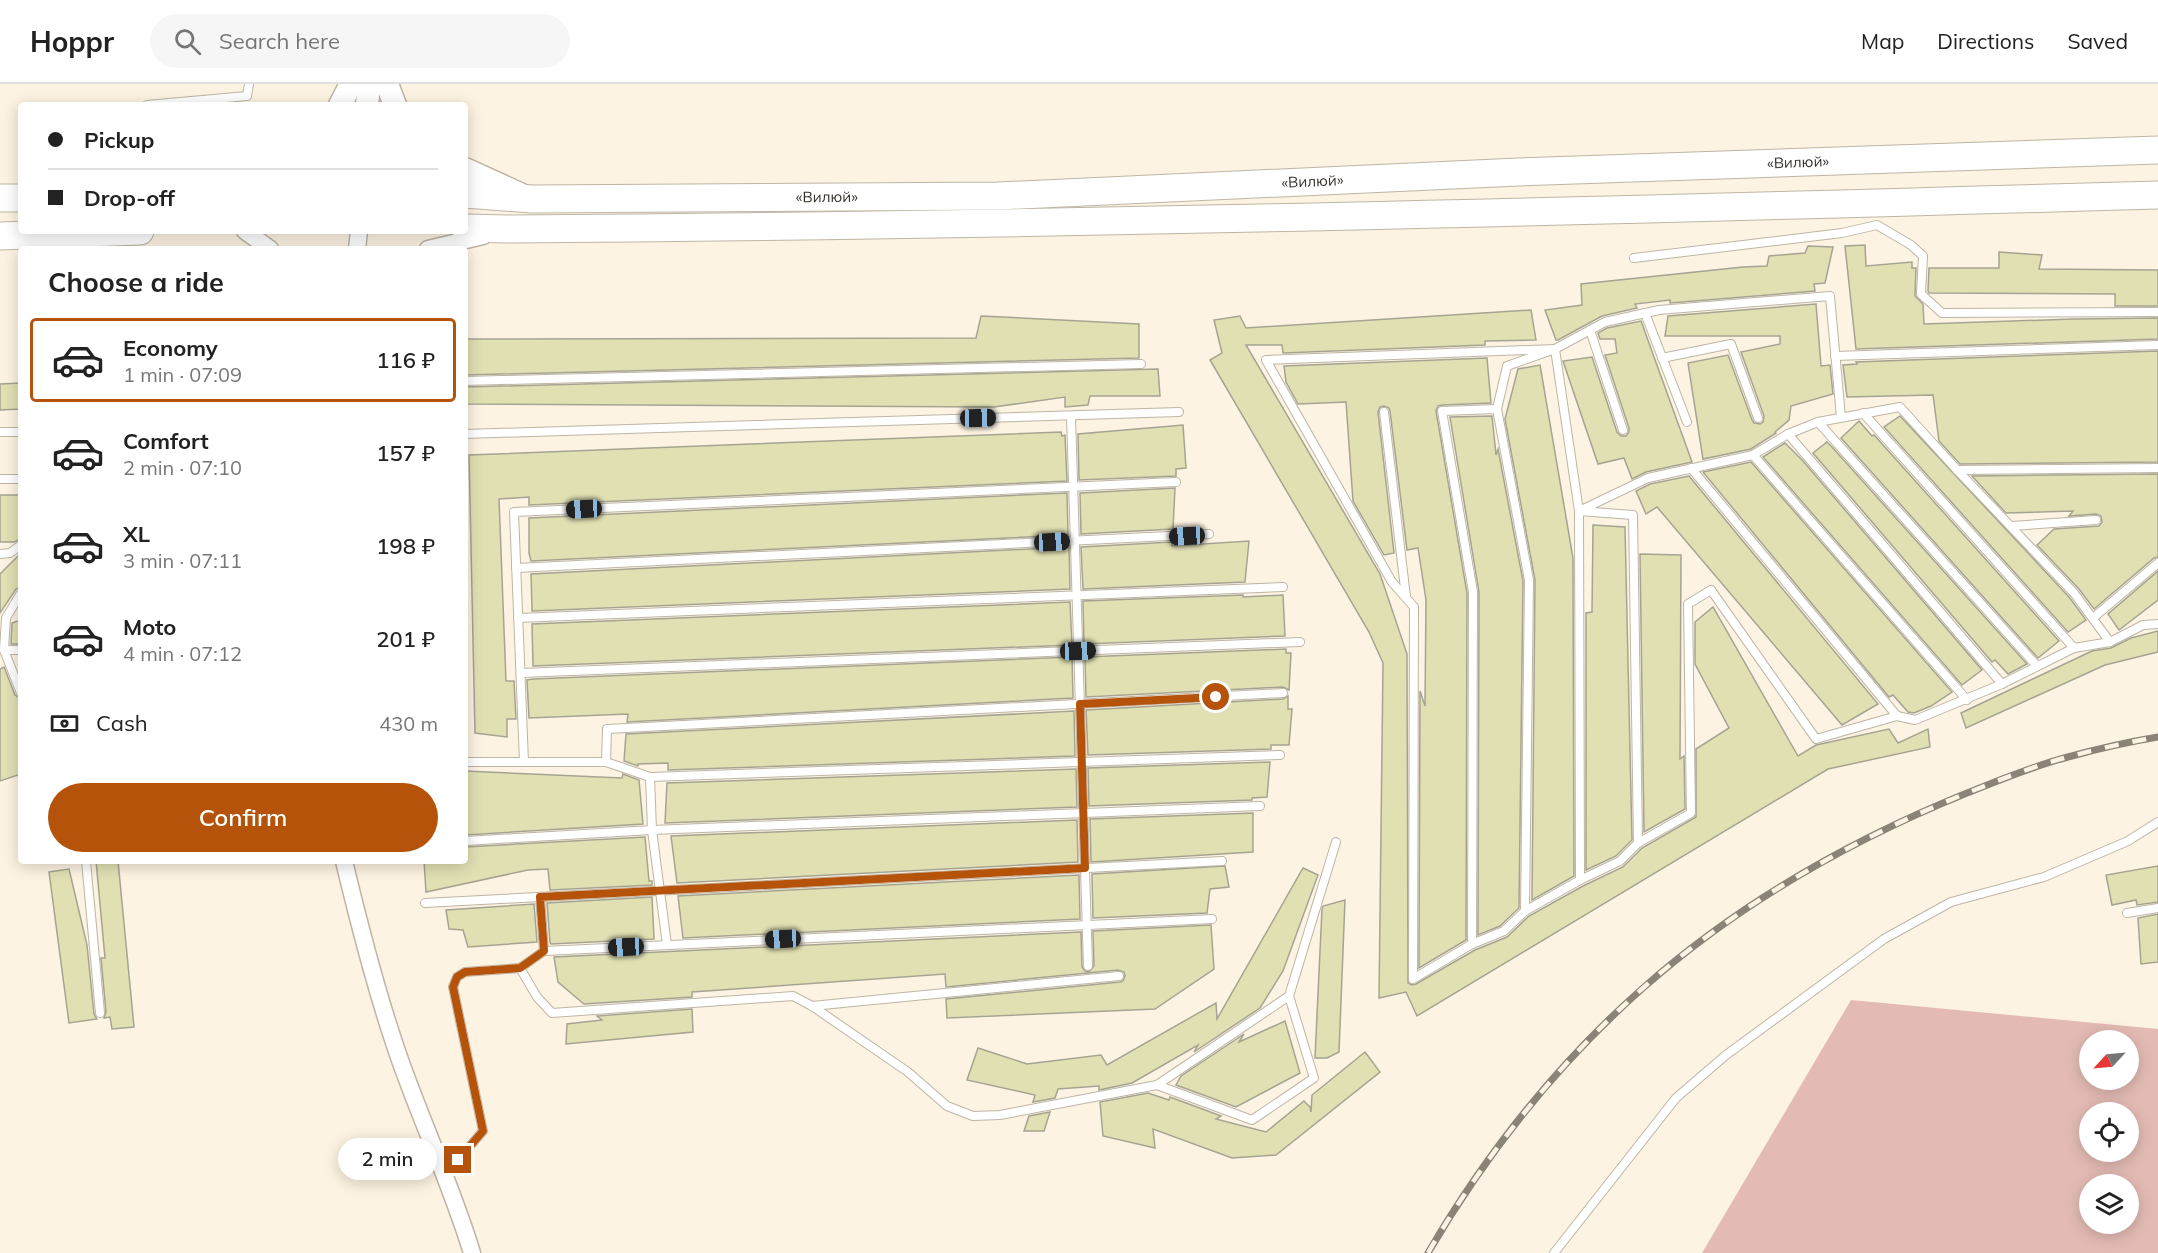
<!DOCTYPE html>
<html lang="en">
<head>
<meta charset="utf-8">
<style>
  body { margin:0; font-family:Mulish,sans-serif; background:#f6f6f6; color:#222; height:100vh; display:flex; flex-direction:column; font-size:22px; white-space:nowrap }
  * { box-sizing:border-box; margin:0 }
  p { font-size:20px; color:#767676 }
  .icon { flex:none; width:33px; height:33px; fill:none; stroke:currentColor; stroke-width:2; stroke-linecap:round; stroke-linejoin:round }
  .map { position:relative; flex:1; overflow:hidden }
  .details { position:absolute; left:18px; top:162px; width:450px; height:618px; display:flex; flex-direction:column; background:#fff; border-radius:6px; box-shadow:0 3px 15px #0003 }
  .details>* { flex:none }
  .hud { position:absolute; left:18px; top:18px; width:450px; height:132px; border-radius:6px; box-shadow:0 3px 15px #0003; display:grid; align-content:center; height:132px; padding:0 30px; background:#fff }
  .needle { width:39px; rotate:244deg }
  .buttons { position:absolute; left:2079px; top:946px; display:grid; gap:12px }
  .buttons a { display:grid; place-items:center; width:60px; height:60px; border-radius:50%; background:#fff; box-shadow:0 3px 15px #0003; font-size:30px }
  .end { position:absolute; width:27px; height:27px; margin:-14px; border:8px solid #b45309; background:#fff; box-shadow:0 0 0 3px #fff }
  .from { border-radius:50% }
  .bubble { position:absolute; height:42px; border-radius:21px; background:#fff; box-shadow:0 3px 15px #0003; font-size:20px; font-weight:600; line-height:42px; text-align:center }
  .car { position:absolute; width:18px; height:36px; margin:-18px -9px; border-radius:8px; box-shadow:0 0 4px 2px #0007; background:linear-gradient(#222 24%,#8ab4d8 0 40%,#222 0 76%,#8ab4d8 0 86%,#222 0) }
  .hud b { display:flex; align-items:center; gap:21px; height:57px; font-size:22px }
  .hud b+b { border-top:2px solid #e0e0e0 }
  .hud i { width:15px; height:15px; background:#222 }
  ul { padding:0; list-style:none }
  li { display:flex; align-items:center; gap:18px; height:84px; margin:0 12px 9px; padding:0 18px; border:3px solid transparent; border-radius:6px }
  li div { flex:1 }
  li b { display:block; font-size:22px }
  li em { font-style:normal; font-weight:600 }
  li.selected { border-color:#b45309 }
  li>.icon { width:54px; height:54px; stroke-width:1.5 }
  h2 { padding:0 30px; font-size:27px; line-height:72px }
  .pay { display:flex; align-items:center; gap:15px; height:66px; padding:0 30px; font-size:22px }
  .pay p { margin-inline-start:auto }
  .cta { display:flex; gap:12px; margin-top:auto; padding:12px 30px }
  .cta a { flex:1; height:69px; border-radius:36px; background:#b45309; color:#fff; font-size:24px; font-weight:600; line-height:69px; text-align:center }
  header { display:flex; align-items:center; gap:36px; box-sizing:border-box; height:84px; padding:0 30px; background:#fff; border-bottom:2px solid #e0e0e0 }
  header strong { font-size:28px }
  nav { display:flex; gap:33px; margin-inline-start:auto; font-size:21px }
  .search { width:420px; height:54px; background:#f6f6f6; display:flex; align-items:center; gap:15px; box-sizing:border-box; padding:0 21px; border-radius:33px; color:#767676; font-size:22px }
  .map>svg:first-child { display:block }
</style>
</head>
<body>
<header>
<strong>Hoppr</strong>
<div class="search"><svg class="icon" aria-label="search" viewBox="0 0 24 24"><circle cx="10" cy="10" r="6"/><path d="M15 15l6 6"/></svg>Search here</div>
<nav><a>Map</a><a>Directions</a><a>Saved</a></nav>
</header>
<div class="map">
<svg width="2158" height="1169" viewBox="0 0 2158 1169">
  <rect width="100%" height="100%" fill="#fdf3e2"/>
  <path fill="#e3bbb4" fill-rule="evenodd" d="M 1851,916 L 2158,945 L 2158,1169 L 1702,1169 ZM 2090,957 L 2128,957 L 2128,996 L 2090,996 ZM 2090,1029 L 2128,1029 L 2128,1068 L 2090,1068 ZM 2090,1101 L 2128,1101 L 2128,1140 L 2090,1140 Z"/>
  <g fill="#e1e0b3" stroke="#a5a493" stroke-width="1.5">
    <polygon points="1865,161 1866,182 1912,178 1912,184 1916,184 1915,212 1923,220 1924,240 2074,235 2158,234 2158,255 1856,265 1845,162"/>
    <polygon points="1808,162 1833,163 1825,199 1814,200 1815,207 1670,219 1670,216 1635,220 1637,224 1602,232 1558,256 1556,256 1545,226 1582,221 1581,200 1743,183 1767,182 1769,172 1805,169"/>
    <polygon points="1999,168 2042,171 2039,185 2158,186 2158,222 2115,222 2115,210 1929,209 1928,207 1929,184 1999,184"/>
    <polygon points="1816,220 1821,282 1830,281 1833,310 1791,322 1789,336 1775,348 1776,349 1751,365 1703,375 1688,279 1728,271 1752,336 1754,339 1760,340 1763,338 1764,332 1741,268 1780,260 1780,252 1665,252 1668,232"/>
    <polygon points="1531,226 1536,256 1485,257 1485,261 1283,269 1282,261 1246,261 1380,490 1407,570 1408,899 1412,901 1416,900 1475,866 1507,853 1529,832 1583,802 1623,783 1642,764 1696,733 1696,665 1729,644 1695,580 1695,538 1713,523 1798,672 1816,661 1889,645 1898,659 1928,645 1930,663 1828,685 1417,932 1406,908 1379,914 1383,579 1369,548 1210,276 1222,269 1214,236 1240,232 1246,244"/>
    <polygon points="981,232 1139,240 1139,274 465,291 465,255 976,254"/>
    <polygon points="1641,237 1692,378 1646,388 1632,395 1624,374 1598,380 1563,277 1592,273 1617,348 1621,352 1626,352 1629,348 1629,344 1605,271 1617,269 1615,255 1600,255 1598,249 1607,244"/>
    <polygon points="2158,267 2158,378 1960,380 1939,357 1933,311 1847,313 1843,281 1857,280 1856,278"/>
    <polygon points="1487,274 1491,319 1442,321 1438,322 1436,327 1467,509 1466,856 1419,884 1420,607 1425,622 1426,516 1418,464 1407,466 1390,327 1389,324 1384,322 1380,323 1378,328 1394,469 1384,471 1353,417 1346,318 1298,320 1286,298 1284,282"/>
    <polygon points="1540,281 1573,474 1574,792 1532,816 1535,496 1505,335 1518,285"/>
    <polygon points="1158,285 1160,312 1090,312 1088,321 1065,323 1065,313 994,323 465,320 465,303"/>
    <polygon points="21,299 21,325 0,326 0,300"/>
    <polygon points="1492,332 1496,371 1498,365 1523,497 1519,824 1500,842 1478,851 1479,508 1450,333"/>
    <polygon points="1900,332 2069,513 2086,536 2068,548 1884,343"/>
    <polygon points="1859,337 1872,352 1874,351 2059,557 2038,574 1841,354"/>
    <polygon points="1183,341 1186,384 1176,385 1176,392 1079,396 1078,350"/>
    <polygon points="1061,348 1062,352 1065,351 1067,397 529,421 529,413 499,415 506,597 514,597 516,635 507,635 507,653 475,649 469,371"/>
    <polygon points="1827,358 1832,363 2027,580 2008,590 1995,576 1992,578 1813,369"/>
    <polygon points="1785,359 1803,377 1982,586 1962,601 1763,373"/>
    <polygon points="1751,378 1952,608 1931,622 1914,629 1908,628 1893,611 1889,613 1703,388"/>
    <polygon points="2158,390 2158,473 2154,474 2094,525 2079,505 2037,461 2054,445 2099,442 2102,438 2101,432 2096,430 2069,432 2073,427 2006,429 1972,392"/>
    <polygon points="1689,392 1878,620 1842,641 1657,423 1646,430 1636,407 1650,400"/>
    <polygon points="1175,404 1173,445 1081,450 1080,409"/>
    <polygon points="1067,409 1068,451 531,477 529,469 529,434"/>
    <polygon points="0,411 21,411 21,455 14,458 0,458"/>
    <polygon points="1593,441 1625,443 1632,756 1616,772 1586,786 1586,529 1592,528"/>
    <polygon points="1249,457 1245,498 1083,505 1081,463 1172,458 1172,462"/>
    <polygon points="1069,463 1070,505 532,527 532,524 531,490"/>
    <polygon points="21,469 21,503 16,505 0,529 0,490"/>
    <polygon points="1640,470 1681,471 1680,675 1684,672 1685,725 1644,748"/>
    <polygon points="2158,487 2158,516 2119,546 2108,530"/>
    <polygon points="1243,511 1243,513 1283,511 1285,552 1084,560 1083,517"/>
    <polygon points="1070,518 1072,561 533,582 532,540"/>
    <polygon points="21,536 21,560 11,560 12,539"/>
    <polygon points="2158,547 2158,568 2105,581 1966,644 1961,629 2092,567 2111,564 2131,554"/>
    <polygon points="1286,565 1286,569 1291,569 1289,606 1283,603 1086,613 1085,573"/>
    <polygon points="1072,573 1073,614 627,638 628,630 529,634 527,596 533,595"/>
    <polygon points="4,583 15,611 21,615 21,690 0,697 0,585"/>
    <polygon points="1288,612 1288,625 1292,625 1289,661 1271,661 1271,665 1088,671 1086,626 1283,615"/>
    <polygon points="1074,627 1075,672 668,686 668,679 638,680 638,682 624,677 626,650"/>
    <polygon points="1270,678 1267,713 1252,714 1252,716 1089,722 1088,684"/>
    <polygon points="1076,685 1077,723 665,739 667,699"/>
    <polygon points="465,687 622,694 623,690 639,696 643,740 465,751"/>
    <polygon points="1253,729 1253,768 1091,778 1090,735"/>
    <polygon points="1077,736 1078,778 677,799 671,752"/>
    <polygon points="645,753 649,797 652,797 652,801 550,806 548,785 528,786 426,808 424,777 465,777 465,763"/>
    <polygon points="96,777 118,777 134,943 112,945 110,933 104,934 106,928 101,874 105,874"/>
    <polygon points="1225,782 1229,803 1210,805 1207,829 1093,834 1092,790"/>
    <polygon points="2158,782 2158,818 2137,821 2136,816 2112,821 2106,791"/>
    <polygon points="1303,784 1318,791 1283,887 1260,924 1194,968 1198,961 1132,999 1099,1006 1099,1002 1058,1005 1055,1014 1033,1018 1035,1011 967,996 978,964 1027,980 1101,971 1107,981 1216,919 1217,935"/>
    <polygon points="69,785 87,861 94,930 97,935 69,939 49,788"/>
    <polygon points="1079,791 1080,835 683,854 678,812"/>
    <polygon points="652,813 654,855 551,860 550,858 547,819"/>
    <polygon points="1345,816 1339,968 1327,974 1315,974 1322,825 1323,822"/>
    <polygon points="534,820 537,858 468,863 463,846 449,845 446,826"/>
    <polygon points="2158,830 2158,878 2141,880 2138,834"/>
    <polygon points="1211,841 1214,885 1155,925 947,934 946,915 1120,898 1123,897 1125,892 1124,888 1118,886 946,903 945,890 692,908 692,913 584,920 558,898 554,873 1081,848 1082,883 1085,887 1089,888 1094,882 1093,847"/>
    <polygon points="692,925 693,948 566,960 567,940 602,936 597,932"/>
    <polygon points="1285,937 1300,989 1236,1023 1176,1001 1181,992 1244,950 1239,958"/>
    <polygon points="1365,968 1380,988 1276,1071 1232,1074 1153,1045 1155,1064 1103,1052 1100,1018 1148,1009 1169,1016 1170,1013 1221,1032 1216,1035 1266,1048 1304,1017 1310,1023 1311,1028 1312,1011"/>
    <polygon points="1050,1028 1044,1047 1024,1047 1029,1032"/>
  </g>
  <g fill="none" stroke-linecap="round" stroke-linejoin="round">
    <g stroke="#beb5a5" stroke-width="10">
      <g id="service">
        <polyline points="147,21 247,12 249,0"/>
        <polyline points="1634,174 1842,149 1877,141 1911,161 1923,172 1921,210 1942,229 2158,228"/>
        <polyline points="1645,229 1687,338"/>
        <polyline points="1590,246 1623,346"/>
        <polyline points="1835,272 2158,261"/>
        <polyline points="1662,274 1731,260 1758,334"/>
        <polyline points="465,297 1141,280"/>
        <polyline points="1497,325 1507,282 1555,265 1579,427 1648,394 1753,371 1788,350 1818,338 1900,323 1957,386 2074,509 2110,558"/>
        <polyline points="1384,328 1406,513"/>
        <polyline points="1863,329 2074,564"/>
        <polyline points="1071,332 1088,882"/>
        <polyline points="1841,333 1830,212 1659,226 1605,238 1555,265 1266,276 1392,498 1414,523 1413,895 1472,860 1504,847 1525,827 1580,796 1620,777 1638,759 1691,729 1688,520 1711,506 1816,655 1897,632 1915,636 2002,600 2074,564 2110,558 2143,541 2158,540"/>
        <polyline points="1818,338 2037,582"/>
        <polyline points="0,348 21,348"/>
        <polyline points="465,350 1179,328"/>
        <polyline points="1788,350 2002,600"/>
        <polyline points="1753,371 1967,616"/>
        <polyline points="1691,384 1897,632"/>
        <polyline points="1957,386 2158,384"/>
        <polyline points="0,395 21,395"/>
        <polyline points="2012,442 2096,436"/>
        <polyline points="0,470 10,469 21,461"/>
        <polyline points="516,484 1209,450"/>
        <polyline points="21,509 6,534 4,566 21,566"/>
        <polyline points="518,534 1283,503"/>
        <polyline points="2093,534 2158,479"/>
        <polyline points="4,566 21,609"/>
        <polyline points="521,589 1300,558"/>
        <polyline points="465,678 606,678 607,645 1283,609"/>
        <polyline points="524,678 514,428 1176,398"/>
        <polyline points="650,693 1280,671"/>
        <polyline points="465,757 652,746 650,693 606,678"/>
        <polyline points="86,777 100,929"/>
        <polyline points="1580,796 1579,427 1633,431 1638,759"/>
        <polyline points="540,813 544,867"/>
        <polyline points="425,819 1222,777"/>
        <polyline points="2127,829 2158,824"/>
        <polyline points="1472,860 1473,508 1442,327 1497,325 1529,496 1525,827"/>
        <polyline points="667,861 652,746 1260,722"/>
        <polyline points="520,884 544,867 1212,835"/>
        <polyline points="812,922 1119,892"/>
        <polyline points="1157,1001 1252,1036 1314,994 1289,912"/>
        <polyline points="445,1091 483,1047 453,903 457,893 465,888 520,884 537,913 552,929 793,912 812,922 908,988 947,1022 973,1032 1000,1031 1157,1001 1289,912 1336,758"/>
        <polyline points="1554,1169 1676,1014 1726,971 1884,855 1951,818 2044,793 2128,757 2158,738"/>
      </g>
    </g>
    <g stroke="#beb5a5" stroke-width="19">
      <g id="minor">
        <polyline points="245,147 270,165"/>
        <polyline points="357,165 359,147"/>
        <polyline points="428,165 483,152"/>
        <path d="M 344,777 C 360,844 377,911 400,976 C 423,1041 452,1103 472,1169"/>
      </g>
    </g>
    <g stroke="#beb5a5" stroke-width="25">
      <g id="secondary">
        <polyline points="387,0 395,21"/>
        <polyline points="340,21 351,0"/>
        <polyline points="367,21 369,0"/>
        <polyline points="465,85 522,111"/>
      </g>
    </g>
    <g stroke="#beb5a5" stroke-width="29">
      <g id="trunk">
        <path id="s1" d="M 465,110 L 532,115 L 998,112 L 1518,88 L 2158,66"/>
        <polyline points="0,114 21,114"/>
        <path d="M 465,144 L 508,145 C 1058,141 1608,127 2158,111"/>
        <polyline points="0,152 140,147"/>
      </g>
    </g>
    <use href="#service" stroke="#fff" stroke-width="8"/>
    <use href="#minor" stroke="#fff" stroke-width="16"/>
    <use href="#secondary" stroke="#fff" stroke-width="22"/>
    <use href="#trunk" stroke="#fff" stroke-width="27"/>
    <g stroke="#898378" stroke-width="7">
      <path id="rail" d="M 1428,1169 C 1485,1071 1558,979 1643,904 C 1738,820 1851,756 1967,709 C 2000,696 2033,682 2068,673 C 2097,665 2128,658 2158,653"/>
    </g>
    <use href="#rail" stroke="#fdf3e2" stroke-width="4.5" stroke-dasharray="14" stroke-linecap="butt"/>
  </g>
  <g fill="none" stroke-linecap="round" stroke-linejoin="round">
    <polyline stroke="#b45309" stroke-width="8" points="458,1076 483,1047 453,903 457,893 465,888 520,884 544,867 540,813 1085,784 1080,620 1216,613"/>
  </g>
  <g text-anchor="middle" stroke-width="6" stroke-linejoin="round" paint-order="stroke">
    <g font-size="15" fill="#332f29" stroke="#fdf3e2">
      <text dy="5" stroke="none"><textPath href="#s1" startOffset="1334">«Вилюй»</textPath></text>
      <text dy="5" stroke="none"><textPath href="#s1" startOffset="848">«Вилюй»</textPath></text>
      <text dy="5" stroke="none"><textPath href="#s1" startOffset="362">«Вилюй»</textPath></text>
    </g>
  </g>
</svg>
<div class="buttons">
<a><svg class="needle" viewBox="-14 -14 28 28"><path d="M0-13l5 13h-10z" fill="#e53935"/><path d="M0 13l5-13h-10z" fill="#767676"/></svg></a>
<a><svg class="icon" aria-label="locate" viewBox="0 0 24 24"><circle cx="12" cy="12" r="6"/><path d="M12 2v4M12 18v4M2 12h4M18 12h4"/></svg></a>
<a><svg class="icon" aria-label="layers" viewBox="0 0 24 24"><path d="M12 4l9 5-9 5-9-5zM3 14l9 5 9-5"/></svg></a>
</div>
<i class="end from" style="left:1216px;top:613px"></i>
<i class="end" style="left:458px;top:1076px"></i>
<div class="bubble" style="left:338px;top:1054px;width:99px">2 min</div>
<i class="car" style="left:978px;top:334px;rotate:89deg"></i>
<i class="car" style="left:584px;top:425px;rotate:267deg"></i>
<i class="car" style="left:1187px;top:452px;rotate:267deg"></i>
<i class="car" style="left:1052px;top:458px;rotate:87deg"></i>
<i class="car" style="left:1078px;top:567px;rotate:88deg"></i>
<i class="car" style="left:783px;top:855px;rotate:267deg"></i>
<i class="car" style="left:626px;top:863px;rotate:267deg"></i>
<div class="hud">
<b><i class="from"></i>Pickup</b>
<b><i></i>Drop-off</b>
</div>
<section class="details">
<h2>Choose a ride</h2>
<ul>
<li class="selected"><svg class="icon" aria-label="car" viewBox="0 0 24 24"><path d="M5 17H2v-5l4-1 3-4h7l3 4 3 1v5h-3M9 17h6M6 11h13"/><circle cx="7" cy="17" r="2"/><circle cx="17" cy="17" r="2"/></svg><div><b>Economy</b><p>1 min · 07:09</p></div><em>116 ₽</em></li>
<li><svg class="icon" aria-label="car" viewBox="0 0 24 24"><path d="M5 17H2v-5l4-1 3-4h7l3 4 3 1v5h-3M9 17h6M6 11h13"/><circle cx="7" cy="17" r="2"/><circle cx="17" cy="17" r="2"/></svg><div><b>Comfort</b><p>2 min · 07:10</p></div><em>157 ₽</em></li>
<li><svg class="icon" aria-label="car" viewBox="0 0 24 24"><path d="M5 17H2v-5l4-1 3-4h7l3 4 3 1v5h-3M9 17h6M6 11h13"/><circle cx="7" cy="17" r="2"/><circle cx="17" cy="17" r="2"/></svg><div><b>XL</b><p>3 min · 07:11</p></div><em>198 ₽</em></li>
<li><svg class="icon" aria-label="car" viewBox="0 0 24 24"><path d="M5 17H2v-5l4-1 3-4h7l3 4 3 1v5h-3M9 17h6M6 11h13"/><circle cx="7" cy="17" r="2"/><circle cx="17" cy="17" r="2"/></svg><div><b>Moto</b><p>4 min · 07:12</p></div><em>201 ₽</em></li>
</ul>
<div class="pay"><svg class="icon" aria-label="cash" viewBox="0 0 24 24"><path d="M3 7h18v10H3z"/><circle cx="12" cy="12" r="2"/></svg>Cash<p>430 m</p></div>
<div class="cta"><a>Confirm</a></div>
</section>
</div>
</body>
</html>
